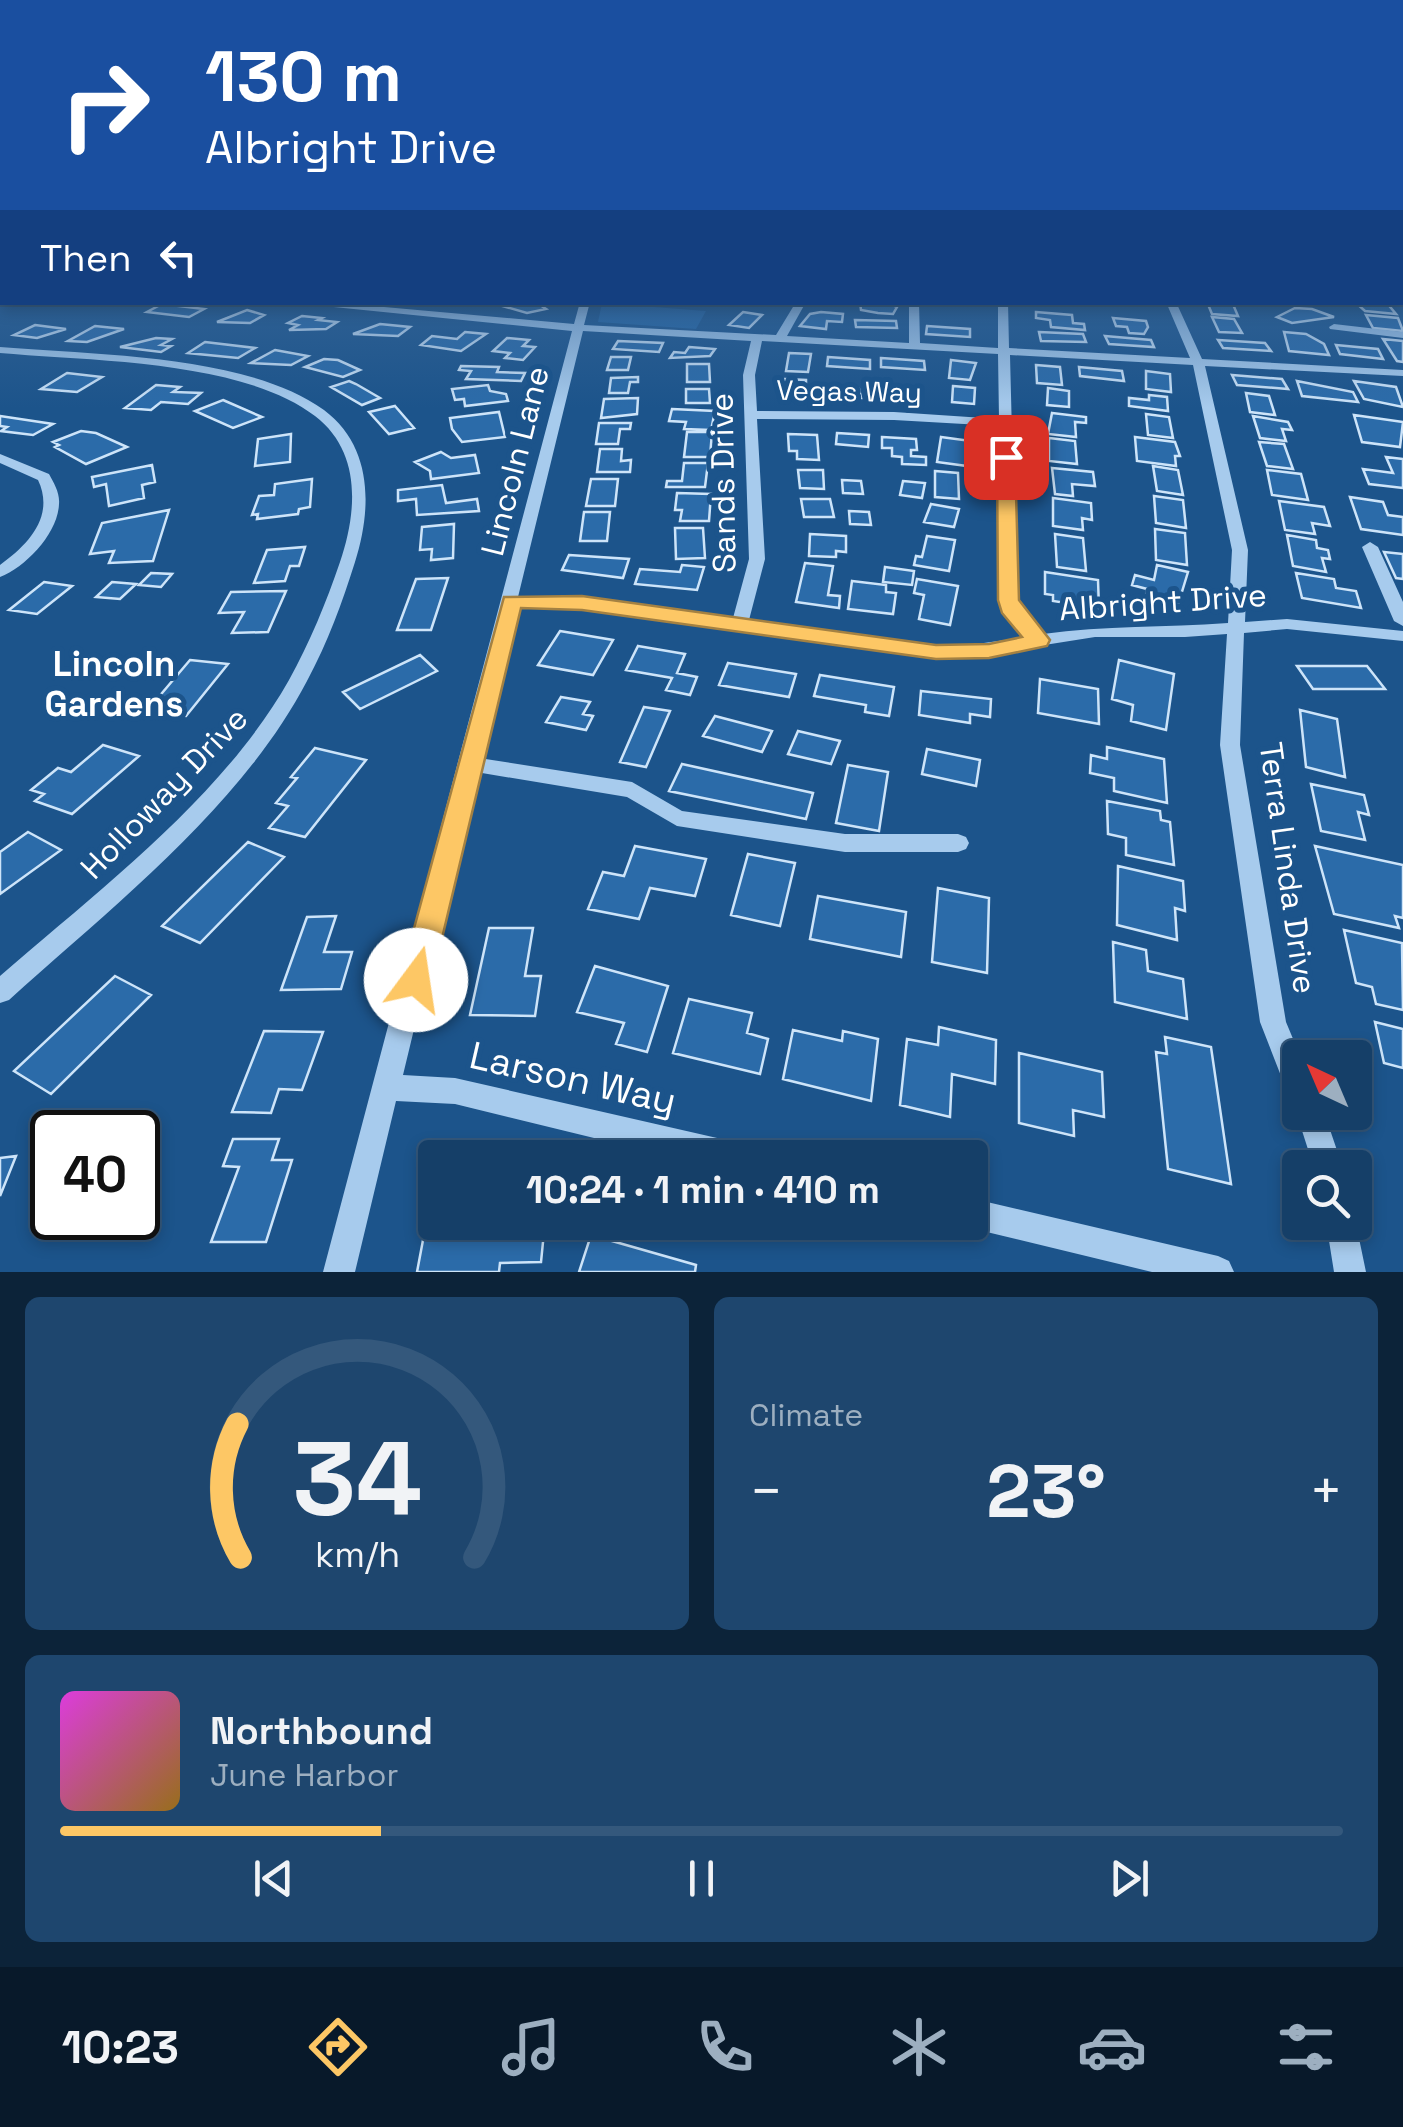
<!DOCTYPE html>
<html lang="en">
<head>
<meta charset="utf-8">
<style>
	body { margin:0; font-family:"Space Grotesk",sans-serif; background:#1e466e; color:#f1f3f6; height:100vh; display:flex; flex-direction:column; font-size:38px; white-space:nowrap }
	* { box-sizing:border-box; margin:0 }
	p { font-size:32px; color:#9dafc0 }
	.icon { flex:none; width:55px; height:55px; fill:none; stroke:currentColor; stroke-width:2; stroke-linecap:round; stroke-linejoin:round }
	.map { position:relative; height:1272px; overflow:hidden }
	.drawer { display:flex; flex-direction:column; gap:25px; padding:25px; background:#0c2339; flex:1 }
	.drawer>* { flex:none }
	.guide { position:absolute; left:0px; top:0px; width:1405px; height:305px; box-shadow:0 5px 15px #0003,0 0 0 2px #34587c; background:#1a4fa0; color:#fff; overflow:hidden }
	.needle { width:65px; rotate:316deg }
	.tools { position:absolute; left:1282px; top:1040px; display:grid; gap:20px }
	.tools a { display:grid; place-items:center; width:90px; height:90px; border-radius:10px; background:#153f68; box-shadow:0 5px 15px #0003,0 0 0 2px #34587c; font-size:50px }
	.speed { position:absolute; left:30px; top:1110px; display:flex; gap:20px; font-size:50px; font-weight:700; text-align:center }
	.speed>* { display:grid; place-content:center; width:130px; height:130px; border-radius:50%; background:#153f68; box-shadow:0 5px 15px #0003,0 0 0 2px #34587c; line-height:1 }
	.speed .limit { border:5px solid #111; border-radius:15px; background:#fff; color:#111 }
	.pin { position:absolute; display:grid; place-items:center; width:85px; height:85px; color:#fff; margin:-42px; border-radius:20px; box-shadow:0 5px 15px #0006 }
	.me { position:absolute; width:110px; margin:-55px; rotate:14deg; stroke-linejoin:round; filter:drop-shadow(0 0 8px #0008) }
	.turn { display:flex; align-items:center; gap:35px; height:210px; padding:0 40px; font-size:45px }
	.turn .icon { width:130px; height:130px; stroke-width:2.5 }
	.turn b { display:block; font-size:70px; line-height:85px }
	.then { display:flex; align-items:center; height:95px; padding:0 40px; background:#0003; gap:20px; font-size:38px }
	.big { font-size:75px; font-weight:700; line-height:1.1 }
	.drawer .card { flex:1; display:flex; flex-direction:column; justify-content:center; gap:15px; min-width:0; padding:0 35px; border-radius:15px; background:#1e466e }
	.drawer .dial { align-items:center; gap:0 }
	.dial svg { height:260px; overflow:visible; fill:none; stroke:#34587c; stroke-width:7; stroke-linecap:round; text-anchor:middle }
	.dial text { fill:#f1f3f6; stroke:none }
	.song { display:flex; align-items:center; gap:30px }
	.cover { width:120px; height:120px; border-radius:15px; background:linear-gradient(135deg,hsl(300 70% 55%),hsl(40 70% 35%)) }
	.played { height:10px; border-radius:5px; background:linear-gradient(90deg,#fdc765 25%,#34587c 25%) }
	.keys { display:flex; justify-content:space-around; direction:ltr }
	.heat { display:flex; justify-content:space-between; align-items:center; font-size:55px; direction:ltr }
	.drawer .tiles { flex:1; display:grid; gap:25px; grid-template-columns:1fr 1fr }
	.card:last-child { grid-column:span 2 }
	.trip { position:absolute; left:418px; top:1140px; width:570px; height:100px; border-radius:10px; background:#153f68; box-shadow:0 5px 15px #0003,0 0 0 2px #34587c; font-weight:700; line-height:100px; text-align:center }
	.dock { display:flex; height:160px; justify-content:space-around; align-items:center; background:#08192a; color:#9dafc0 }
	.dock .icon { width:70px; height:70px }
	.dock .active { color:#fdc765 }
	.dock b { font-size:45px; color:#f1f3f6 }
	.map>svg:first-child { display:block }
</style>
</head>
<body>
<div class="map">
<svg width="1403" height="1272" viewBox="0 0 1403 1272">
	<rect width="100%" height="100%" fill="#1c548b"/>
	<path fill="#2566a4" d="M602,303l104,8 -10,18 -98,-7z"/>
	<path fill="#2b6ba9" stroke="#cde4f9" stroke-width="2.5" d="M860,302h26l11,5 -4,7 -15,-1 -17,-3z
		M1207,302h25l6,14 -26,-2z
		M1355,302h31l10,12 -31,-3z
		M492,303h45l9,6 -19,4z
		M162,304l42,5 -15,8 -42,-5z
		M1295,308l17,1 22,8 -42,6 -15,-6z
		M247,310l17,5 -14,8 -33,-1z
		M743,312l19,3 -13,13 -20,-3z
		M821,312l22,2 -1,8 -15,-1 -1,8 -26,-3 10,-12z
		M1036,312l36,3 1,8 11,1 1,6 -34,-3 -1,-7 -14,-2z
		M1366,315l32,3 5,13 -30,-3z
		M302,316l20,2 -4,2 19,2 -11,7 -37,1 9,-5 -10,-2z
		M1212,317l22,2 8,14 -23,-1z
		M1113,318l33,3 2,6 -4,7 -15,-1 -2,-6 -11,-1z
		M855,320l41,1 1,7 -41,-1z
		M380,324l30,3 -12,9 -45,-2z
		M35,325l31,4 -29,9 -23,-3z
		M95,326l29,3 -37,13 -19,-1z
		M927,326l43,3v8l-44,-3z
		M465,332l21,2 -25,17 -40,-6 11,-9 25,3z
		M1039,332l44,2 3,8 -45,-1z
		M1284,332l22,2 18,10 5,11 -40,-4z
		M1105,336l46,4 3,7 -45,-3z
		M156,338l16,1 -11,6 10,1 -10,6 -41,-5z
		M507,338l22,2 -6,6 12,1 -12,13 -18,-2 5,-5 -17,-2z
		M1383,339l20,2v21l-6,-1z
		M1218,340l47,3 6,8 -48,-3z
		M618,341l45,2 -4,9 -46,-3z
		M205,342l50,6 -17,10 -50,-5z
		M1336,345l42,4 5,10 -43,-5z
		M689,347l26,2 -5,7 -40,2 4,-6 11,1z
		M275,350l33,6 -17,9 -40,-2z
		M789,353l22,1 -3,18 -22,-1z
		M611,357h20l-3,13h-21z
		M828,357l42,3v9l-43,-3z
		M881,358l43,3 1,9 -44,-3z
		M324,359l14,1 22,10 -17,7 -38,-10z
		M951,360l25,3 -6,17 -21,-2z
		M687,364h22l1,18h-23z
		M1036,365l24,2 2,18 -25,-2z
		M461,366l38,1 -2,5 28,1 -4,8 -55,-2 5,-8 -12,-1z
		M1079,367l43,4 2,10 -44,-5z
		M1146,371l24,3 1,18 -25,-3z
		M67,373l35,4 -25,15 -36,-3z
		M1232,375l50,4 6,10 -51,-4z
		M638,377v5h-8l-2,11h-19l2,-15z
		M785,379l21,1v19l-22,-1z
		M349,381l7,3 24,14 -18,7 -31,-18z
		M1297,381l56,11 5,10 -56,-6z
		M1354,381l42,6 7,20 -39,-8z
		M156,385l24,2 -7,5 28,1 -13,11 -27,-2 -10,8 -26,-2z
		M488,385l2,6 16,3 2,7 -43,5 -1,-7 -9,1 -3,-11z
		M953,386l22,2 -1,16 -22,-2z
		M879,387l33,2 1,11 -33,-2z
		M826,388l33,1 2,9 -34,-1z
		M1048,388l21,3v16l-22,-2z
		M686,389h23l1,14h-24z
		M1246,393l23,3 6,19 -25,-3z
		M1149,395l18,2 1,14 -39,-5v-8l20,2z
		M638,398l-1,16 -36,4 3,-19z
		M223,400l39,17 -29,11 -38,-17z
		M395,406l19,22 -25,6 -20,-22z
		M672,409l43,2 -4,19 -27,-1 2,-7 -17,-1z
		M499,412l6,25 -43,5 -10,-13 -2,-11z
		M1052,413l34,4v6l-11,-1 1,15 -28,-3z
		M1146,414l23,3 4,21 -25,-3z
		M1354,415l49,7 -3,25 -38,-5z
		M0,416l53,8 -20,11 -32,-4 6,-4 -7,-1z
		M1253,416l35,6 4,8 -10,-1 4,12 -26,-3z
		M599,423h32l-1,6h-10l-2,15h-22z
		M81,431l15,2 31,14 -41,17 -31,-17 4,-2 -6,-3z
		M687,432h25l-2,25h-26z
		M837,433l32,2 -1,12 -32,-3z
		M291,434l-1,28 -35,4 3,-27z
		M788,434l29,1 2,25 -22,-1v-8h-8z
		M882,437l34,2 1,11h-6v6l15,1v8l-24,-1v-7l-10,-1v-8h-10z
		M941,437l30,4 -4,25 -30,-4z
		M1135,437l40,5 5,14h-5l1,10 -39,-5z
		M1049,438l26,3 2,23 -28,-3z
		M1259,442l25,2 9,25 -26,-3z
		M600,449h22l-1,12 10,-1 -1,12h-33z
		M441,452l10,6 24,-3 4,18 -48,6 -1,-8 -15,-9z
		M1386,457l17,2v29l-34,-4 -6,-15 30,4z
		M684,463h24l-3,24h-39l1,-6h15z
		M152,465l3,17 -13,3 2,13 -35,8 -3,-22 -12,3 -2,-10z
		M1153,466l25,4 5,25 -26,-4z
		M1052,468l41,4 2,14 -23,-2 1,12 -18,-2z
		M798,470h25l1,19 -24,-1z
		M1267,470l34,4 7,26 -36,-5z
		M935,471l23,2 1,26 -24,-2z
		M312,479l-2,28 -11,2 -1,5 -41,5 1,-5 -6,1 7,-19 15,-1 1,-11z
		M591,479h27l-3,27h-29z
		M842,480l19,1 2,13 -20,-1z
		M903,481l22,2 -3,15 -22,-3z
		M442,485l4,18 31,-4 2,12 -62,4 -1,-16 -18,2v-11z
		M677,493l34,1 -2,27h-29l2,-11h-7z
		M1154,496l29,4 3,28 -30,-5z
		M1350,497l33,5 5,13 15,2v18l-42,-6z
		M1053,498l38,5 1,17 -10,-2 1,12 -30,-4z
		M801,499h29l4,18h-30z
		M1279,501l45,6 6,19 -18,-3 3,11 -30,-4z
		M931,504l28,5 -5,18 -30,-5z
		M169,510l-16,51 -44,2 5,-12 -24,3 12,-31z
		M849,511l20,1 2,13 -21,-1z
		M584,512h26l-3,29h-27z
		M454,524l-1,34 -22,2 1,-11 -12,1 2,-23z
		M675,528h28l2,30 -29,1z
		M1155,529l30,4 2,32 -31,-5z
		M810,534l36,2v16l-10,-1v6l-27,-1z
		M1055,534l28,4 3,33 -29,-4z
		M1287,535l29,5 1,8 11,2 2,9 -8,-1 4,14 -33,-6z
		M927,536l28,4 -6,31 -35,-6 2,-9 6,1z
		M305,547l-6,19h-9l-5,15 -31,2 13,-33z
		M1384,552l19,2v25l-7,-1z
		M569,555l60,4 -6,19 -61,-8z
		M805,563l28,3 -5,29 12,1 -1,12 -43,-6z
		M682,565l22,2 -7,23 -62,-6 5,-15 40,3z
		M1157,565l31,7 -11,36 -32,-7 2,-12 -15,-4 3,-10 19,5z
		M885,567l29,4 -2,14 -29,-3z
		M1045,572l53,8 1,28 -46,-7v-6l-8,-1z
		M151,573l21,1 -11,13 -22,-2z
		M1296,573l38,6 2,9 20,3 5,17 -59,-10z
		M448,578l-17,52h-34l19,-51z
		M917,579l41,7 -8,39 -31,-6 5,-24 -10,-2z
		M852,581l34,4v7l10,1 -3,21 -45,-5z
		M44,582l28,4 -35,28 -28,-4z
		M112,582l24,2 -16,15 -24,-2z
		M286,591l-18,41 -36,1 12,-21 -25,1 12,-21z
		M560,631l53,9 -20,35 -55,-10z
		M638,646l47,8 -8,19 20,4 -7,18 -24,-5 6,-12 -46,-8z
		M420,655l17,16 -77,38 -17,-17z
		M190,660l38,4 -42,52 -40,-4z
		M1119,660l55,14 -8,56 -35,-9 2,-16 -21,-6z
		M728,663l68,11 -7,23 -70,-12z
		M1297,666h70l18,23h-72z
		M820,675l74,12 -5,29 -24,-4 1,-7 -52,-9z
		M1040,679l58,10 1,35 -61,-11z
		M921,691l70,8 -1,18 -20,-3v9l-51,-8z
		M561,697l29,5 -7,12 10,2 -7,14 -40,-8z
		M644,707l26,4 -24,56 -26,-5z
		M1300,710l37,9 8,58 -39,-10z
		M715,716l57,15 -10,21 -59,-16z
		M798,731l42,10 -9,23 -43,-10z
		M103,745l36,11 -67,58 -37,-13 9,-7 -13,-4 27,-22 13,4z
		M1107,747l57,12 3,44 -53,-12v-13l-24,-5 1,-18 16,4z
		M315,748l51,12 -61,77 -36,-9 19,-22 -12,-3 21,-25 -6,-1z
		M927,749l53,11 -4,26 -54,-12z
		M682,764l131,29 -7,26 -137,-28z
		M848,765l40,7 -9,59 -43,-8z
		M1311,784l53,11 5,20 -11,-3 7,28 -44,-9z
		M1107,801l53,10 1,9 9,2 4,43 -48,-10v-17l-18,-4z
		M28,832l33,18 -61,44v-42z
		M248,842l36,15 -84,86 -38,-17z
		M635,846l71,13 -11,37 -45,-8 -11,31 -51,-10 15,-37 21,4z
		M1315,846l88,19v53l-8,-2 4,12 -65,-14z
		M748,854l47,9 -15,63 -49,-11z
		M1118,866l65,15 2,30 -10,-3 2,32 -60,-15z
		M938,888l51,10 -2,75 -55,-11z
		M818,896l88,16 -5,45 -91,-18z
		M336,916l-12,36h28l-11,37 -60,1 26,-73z
		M489,928h44l-8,48h16l-6,40 -65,-1z
		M1344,930l58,13 1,67 -27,-6 -4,-17 -16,-4z
		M1113,942l33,8 2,21 35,8 4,40 -72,-17z
		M595,966l73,20 -21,66 -31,-8 8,-21 -47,-11z
		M115,976l36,19 -100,99 -37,-23z
		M689,999l63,14 -5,20 21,6 -8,35 -87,-21z
		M1375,1022l28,7v39l-19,-5z
		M939,1027l57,13 -1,44 -43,-10 -2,43 -50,-12 7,-66 31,6z
		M793,1030l49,11 1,-10 35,8 -7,62 -88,-22z
		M264,1031l59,1 -21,58 -23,-1 -8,24 -39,-1z
		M1165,1037l46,10 20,137 -63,-15 -12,-117 11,2z
		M1019,1053l83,19 2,45 -31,-7 1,26 -55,-13z
		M233,1139h46l-7,21h20l-26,82h-55l28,-75 -16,-1z
		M16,1156l-16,40v-38z
		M430,1203h5v19h110l-4,40 -41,1 -1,9h-82z
		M591,1235l105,30 -1,7h-116z"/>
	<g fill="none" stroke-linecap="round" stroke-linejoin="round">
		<path fill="#a7cbed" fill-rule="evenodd" d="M2,260v6l-2,1v-6z
			M1402,270h1v6h-1z
			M284,302h44l246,22 6,-22h10l-6,23 192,10 20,-33h10l-19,34 122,7v-41h10l1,41 78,5v-46h10l1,46 181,10 -24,-56h10l26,57 201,11v6l-198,-10 43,184 -3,72 42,-3 116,12v10l-116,-12 -43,4 -4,112 46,277 15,36 -1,54h24l19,56h-29l-18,-56 4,-9 -10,-4 -30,-77 -40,-277 7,-111 -42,3h-90l-140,22 -373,-51 -66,-1 -37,151 153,24 50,29 163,23h113l8,3 3,6 -3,6 -8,3h-113l-168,-26 -50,-29 -151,-25 -73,303 52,3 284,65 10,5 4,10h-77l-221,-54 -59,-3 -41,171h-32l249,-941zM583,331l168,10 -8,34 6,184 -16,59 -151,-20 -64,-1zM762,341l236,13 1,65 -105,-7 -137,-1 -2,-36zM1010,355l183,10 39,185 -4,73c-63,5 -123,2 -185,11l-22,-22 -5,-19zM757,419l137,1 105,6 1,167 5,20 21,24 -71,10 -206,-27 16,-61z
			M1334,324l69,8v6l-73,-9 -1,-2z
			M0,347c94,8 246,7 324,63 49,37 48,98 31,152 -13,41 -27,80 -48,119 -66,126 -194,225 -298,319l-9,3v-27c100,-87 223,-179 289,-296 21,-38 37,-77 51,-118 17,-50 22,-110 -25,-146 -73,-56 -225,-55 -315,-63z
			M0,454l49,20c5,9 11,19 10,30 -1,29 -33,63 -59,73v-12c29,-21 55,-49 38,-85l-38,-17z
			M1370,542l8,5 25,55v24l-9,-5 -32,-74z
			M970,1198l248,58 11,5 5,11h-82l-182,-44 -11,-6h11z
			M1355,1219l11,53h-32l-8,-50h29z"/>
	</g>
	<linearGradient id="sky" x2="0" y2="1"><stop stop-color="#0f2e4c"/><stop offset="0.56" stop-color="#3a6798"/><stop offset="1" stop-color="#3a6798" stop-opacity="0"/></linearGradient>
	<rect width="1403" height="408" fill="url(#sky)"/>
	<path fill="#fdc765" stroke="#a48142" stroke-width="2.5" d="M1006,452l9,5 4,143 31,40 -3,6 -58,12 -53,1 -354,-49 -61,-2 -89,372 -4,10 -12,4 -12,-4 -4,-10 104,-383 78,-1 354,49 53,-1 33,-7 -20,-24 -4,-13 -1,-143z"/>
	<g text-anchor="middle" stroke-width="10" stroke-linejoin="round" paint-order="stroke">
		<g font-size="28" fill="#fff" stroke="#1c548b">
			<text transform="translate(849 391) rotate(1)" y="10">Vegas Way</text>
		</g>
		<g font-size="32" fill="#fff" stroke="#1c548b">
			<text transform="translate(515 461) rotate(-76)" y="11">Lincoln Lane</text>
			<text transform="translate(723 483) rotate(-91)" y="11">Sands Drive</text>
			<text transform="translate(1163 602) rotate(-4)" y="11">Albright Drive</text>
			<text transform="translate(164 793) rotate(-46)" y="11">Holloway Drive</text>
			<text transform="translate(1288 868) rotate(82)" y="11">Terra Linda Drive</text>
		</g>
		<g font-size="35" font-weight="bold" fill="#fff" stroke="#1c548b">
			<text x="114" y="676">Lincoln<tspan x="114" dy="40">Gardens</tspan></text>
		</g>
		<g font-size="38" fill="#fff" stroke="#1c548b">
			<text transform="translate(573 1078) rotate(13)" y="13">Larson Way</text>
		</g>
	</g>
</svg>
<div class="tools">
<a><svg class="needle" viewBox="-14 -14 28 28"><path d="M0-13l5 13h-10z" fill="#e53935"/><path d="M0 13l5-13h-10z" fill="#9dafc0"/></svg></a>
<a><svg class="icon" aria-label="search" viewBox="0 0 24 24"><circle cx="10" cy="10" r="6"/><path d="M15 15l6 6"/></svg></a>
</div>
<div class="speed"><div class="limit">40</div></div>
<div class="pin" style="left:1006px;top:457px;background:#d93025"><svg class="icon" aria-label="arrive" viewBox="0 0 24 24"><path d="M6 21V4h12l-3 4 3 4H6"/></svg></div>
<svg class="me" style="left:416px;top:980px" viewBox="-20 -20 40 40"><circle r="19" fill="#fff"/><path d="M0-13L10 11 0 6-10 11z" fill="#fdc765"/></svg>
<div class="trip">10:24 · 1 min · 410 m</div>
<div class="guide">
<div class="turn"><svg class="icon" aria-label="right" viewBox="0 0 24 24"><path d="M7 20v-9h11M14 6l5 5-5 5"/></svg><div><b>130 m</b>Albright Drive</div></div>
<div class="then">Then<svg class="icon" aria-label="left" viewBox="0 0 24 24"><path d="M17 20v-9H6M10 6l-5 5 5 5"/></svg></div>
</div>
</div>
<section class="drawer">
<div class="tiles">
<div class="card dial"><svg viewBox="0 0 100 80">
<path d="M14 69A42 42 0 1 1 86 69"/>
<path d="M14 69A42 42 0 0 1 13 28" stroke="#fdc765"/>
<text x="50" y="56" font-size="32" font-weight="700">34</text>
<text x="50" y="72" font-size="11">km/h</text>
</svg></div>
<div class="card"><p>Climate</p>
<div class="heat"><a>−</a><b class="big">23°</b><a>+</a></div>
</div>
<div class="card">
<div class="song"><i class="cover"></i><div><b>Northbound</b><p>June Harbor</p></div></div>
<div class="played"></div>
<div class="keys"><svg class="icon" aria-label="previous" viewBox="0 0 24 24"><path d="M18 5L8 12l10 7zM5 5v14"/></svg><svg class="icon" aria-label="pause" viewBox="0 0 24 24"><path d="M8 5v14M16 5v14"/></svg><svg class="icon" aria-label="next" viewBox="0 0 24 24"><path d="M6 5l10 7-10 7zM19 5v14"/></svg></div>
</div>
</div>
</section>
<nav class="dock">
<b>10:23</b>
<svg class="icon active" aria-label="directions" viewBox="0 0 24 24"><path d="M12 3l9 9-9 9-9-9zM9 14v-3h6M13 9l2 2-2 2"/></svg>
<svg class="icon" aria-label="music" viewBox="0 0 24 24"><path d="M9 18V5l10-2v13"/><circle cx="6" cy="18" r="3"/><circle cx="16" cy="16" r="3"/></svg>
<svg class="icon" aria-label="phone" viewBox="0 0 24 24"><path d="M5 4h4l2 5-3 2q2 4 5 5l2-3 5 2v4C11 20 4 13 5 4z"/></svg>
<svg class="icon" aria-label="climate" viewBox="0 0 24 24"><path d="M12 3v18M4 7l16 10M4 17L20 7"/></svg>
<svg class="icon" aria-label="car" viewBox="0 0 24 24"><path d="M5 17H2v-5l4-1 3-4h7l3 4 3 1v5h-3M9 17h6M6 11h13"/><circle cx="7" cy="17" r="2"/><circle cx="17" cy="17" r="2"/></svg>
<svg class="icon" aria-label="filters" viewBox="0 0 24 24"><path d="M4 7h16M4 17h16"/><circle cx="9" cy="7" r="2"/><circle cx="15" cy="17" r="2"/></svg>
</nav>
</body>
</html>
